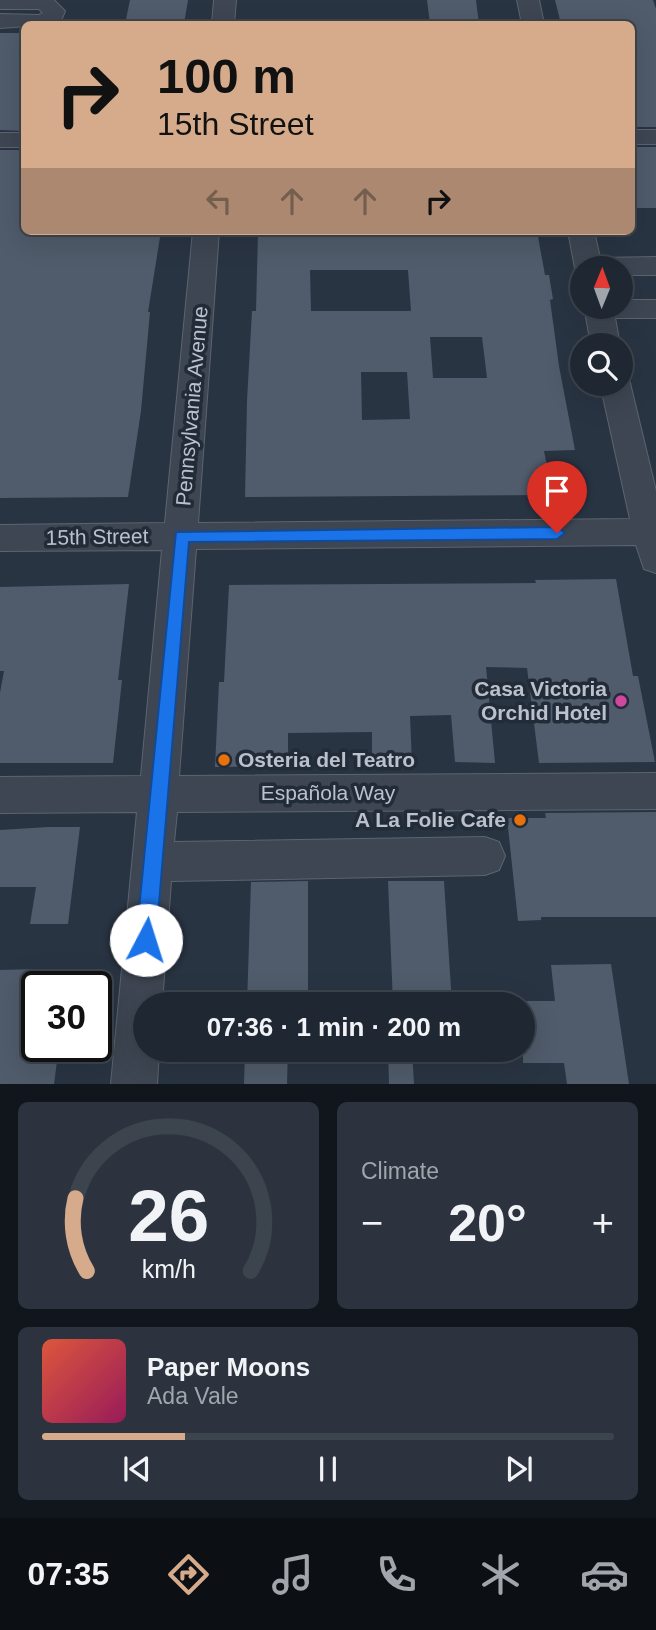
<!DOCTYPE html>
<html lang="en">
<head>
<meta charset="utf-8">
<style>
	body { margin:0; font-family:Arial,sans-serif; background:#2c333e; color:#f1f3f6; height:100vh; display:flex; flex-direction:column; font-size:26px; white-space:nowrap }
	* { box-sizing:border-box; margin:0 }
	p { font-size:23px; color:#a1a5ac }
	.icon { flex:none; width:38px; height:38px; fill:none; stroke:currentColor; stroke-width:2; stroke-linecap:round; stroke-linejoin:round }
	.map { position:relative; height:1084px; overflow:hidden }
	.panel { display:flex; flex-direction:column; gap:18px; padding:18px; background:#11151c; flex:1 }
	.panel>* { flex:none }
	.hud { position:absolute; left:21px; top:21px; width:614px; height:214px; border-radius:10px; box-shadow:0 7px 28px #0002,0 0 0 2px #3c444d; background:#d6ab8b; color:#111; overflow:hidden }
	.needle { width:46px; rotate:1deg }
	.buttons { position:absolute; left:570px; top:256px; display:grid; gap:14px }
	.buttons a { display:grid; place-items:center; width:63px; height:63px; border-radius:50%; background:#1f2732; box-shadow:0 7px 28px #0002,0 0 0 2px #3c444d; font-size:35px }
	.speed { position:absolute; left:21px; top:971px; display:flex; gap:14px; font-size:35px; font-weight:700; text-align:center }
	.speed>* { display:grid; place-content:center; width:91px; height:91px; border-radius:50%; background:#1f2732; box-shadow:0 7px 28px #0002,0 0 0 2px #3c444d; line-height:1 }
	.speed .limit { border:4px solid #111; border-radius:10px; background:#fff; color:#111 }
	.pin { position:absolute; display:grid; place-items:center; width:60px; height:60px; color:#fff; margin:-72px -30px; border-radius:50% 50% 50% 0; rotate:-45deg; box-shadow:0 0 7px #0007 }
	.pin .icon { rotate:45deg }
	.me { position:absolute; width:77px; margin:-38px; rotate:5deg; stroke-linejoin:round; filter:drop-shadow(0 0 5px #0008) }
	.turn { display:flex; align-items:center; gap:24px; height:147px; padding:0 21px; font-size:32px }
	.turn .icon { width:91px; height:91px; stroke-width:2.5 }
	.turn b { display:block; font-size:49px; line-height:60px }
	.lanes { display:flex; align-items:center; height:66px; padding:0 21px; background:#0003; justify-content:center; gap:35px; direction:ltr }
	.lanes .off { opacity:.35 }
	.big { font-size:52px; font-weight:700; line-height:1.1 }
	.panel .tile { flex:1; display:flex; flex-direction:column; justify-content:center; gap:10px; min-width:0; padding:0 24px; border-radius:10px; background:#2c333e }
	.panel .dial { align-items:center; gap:0 }
	.dial svg { height:182px; overflow:visible; fill:none; stroke:#3c444d; stroke-width:7; stroke-linecap:round; text-anchor:middle }
	.dial text { fill:#f1f3f6; stroke:none }
	.song { display:flex; align-items:center; gap:21px }
	.cover { width:84px; height:84px; border-radius:10px; background:linear-gradient(135deg,hsl(10 70% 55%),hsl(330 70% 35%)) }
	.played { height:7px; border-radius:4px; background:linear-gradient(90deg,#d6ab8b 25%,#3c444d 25%) }
	.keys { display:flex; justify-content:space-around; direction:ltr }
	.heat { display:flex; justify-content:space-between; align-items:center; font-size:38px; direction:ltr }
	.panel .tiles { flex:1; display:grid; gap:18px; grid-template-columns:1fr 1fr }
	.tile:last-child { grid-column:span 2 }
	.trip { position:absolute; left:133px; top:992px; width:402px; height:70px; border-radius:35px; background:#1f2732; box-shadow:0 7px 28px #0002,0 0 0 2px #3c444d; font-weight:700; line-height:70px; text-align:center }
	.menu { display:flex; height:112px; justify-content:space-around; align-items:center; background:#0c1014; color:#a1a5ac }
	.menu .icon { width:49px; height:49px }
	.menu .current { color:#d6ab8b }
	.menu b { font-size:32px; color:#f1f3f6 }
	.map>svg:first-child { display:block }
</style>
</head>
<body>
<div class="map">
<svg width="656" height="1084" viewBox="0 0 656 1084">
	<rect width="100%" height="100%" fill="#293443"/>
	<path fill="#505b6b" fill-rule="evenodd" d="M130,0h58l-4,24h-59z
		M427,0h49l3,24h-49z
		M555,0h98l3,9v118h-24v-103h-71z
		M0,33h24v98l-24,-1z
		M632,147h24v61h-19l-5,-18z
		M24,150v81h137l-13,81h2l-9,99 -13,86 -128,1v-348z
		M258,231h279l8,44h4l4,24 -3,1 9,66 16,84 -31,1 9,44 -308,2 2,-96 5,-90h4zM310,270h98l3,41h-100zM430,337h52l5,41h-54zM361,372h46l3,47 -48,1z
		M616,579l17,97h5l17,86 -116,1 -12,-95 -41,-1 9,96 -40,-1 -4,-47 -41,1 2,47 -40,1v-32l-84,1v33l-73,1 4,-85h5l5,-97 307,-2 -1,-3z
		M129,584l-11,96h4l-9,83h-113v-70l4,-22h-4v-84z
		M656,812v105h-115v3l-23,1 -11,-103h39l-1,-5z
		M48,827h32l-12,97h-38l6,-37h-36v-57z
		M308,881v123h-61l4,-122z
		M388,881h56l8,123h-59z
		M611,964l18,120h-62l-3,-21h-41v-62h32l-4,-36z
		M37,969v77h22l-5,38h-54v-114z
		M245,1050h43l-1,34h-43z
		M388,1050h24l2,34h-25z"/>
	<g fill="none" stroke-linecap="round" stroke-linejoin="round">
		<g stroke="#5c6470" stroke-width="2">
			<path id="minor" d="M0,0h54l11,11 -5,12 -5,1 -55,4v-14l39,1 4,-2 -4,-4h-39z
				M214,0h22l-2,24h-22z
				M517,0h22l5,24h-22z
				M632,130h24v14h-24z
				M0,133h24v14h-24z
				M193,231h26l-21,292 432,-4 -30,-136h21v-9l5,2 4,7 26,108v82l-12,-4 -8,-24 -440,4 -17,227 477,-3v36l-479,3 -3,30 311,-5 14,5 6,14 -6,14 -14,5 -314,6 -9,123h-17v46h14l-2,34h-46l26,-272 -137,1v-36l141,-1 21,-226 -162,1v-26l165,-2z
				M568,231h26l6,27 56,-1v18h-35v-7h-38v7l-4,-1 -4,-6z
				M621,300h35v18h-41l5,27h-29l-7,-39h37z"/>
		</g>
		<use href="#minor" fill="#3d4652" fill-rule="evenodd"/>
	</g>
	<path fill="#1a73e8" stroke="#114b97" stroke-width="2" d="M557,527l8,6 -8,6 -368,3 -33,398 -3,7 -7,3 -7,-3 -3,-7 40,-408z"/>
	<circle fill="#d1479c" stroke="#222b38" stroke-width="2.5" cx="621" cy="701" r="7"/>
	<g fill="#e8710a" stroke="#222b38" stroke-width="2.5">
		<circle cx="224" cy="760" r="7"/>
		<circle cx="520" cy="820" r="7"/>
	</g>
	<g text-anchor="middle" stroke-width="7" stroke-linejoin="round" paint-order="stroke">
		<g font-size="21" fill="#bbc1cc" stroke="#222b38">
			<text transform="translate(192 406) rotate(-85)" y="7">Pennsylvania Avenue</text>
			<text transform="translate(97 537) rotate(-1)" y="7">15th Street</text>
			<text x="328" y="800">Española Way</text>
		</g>
		<g font-size="21" font-weight="bold" fill="#bbc1cc" stroke="#222b38" text-anchor="end">
			<text x="607" y="696">Casa Victoria<tspan x="607" dy="24">Orchid Hotel</tspan></text>
			<text x="238" y="767" text-anchor="start">Osteria del Teatro</text>
			<text x="506" y="827">A La Folie Cafe</text>
		</g>
	</g>
</svg>
<div class="buttons">
<a><svg class="needle" viewBox="-14 -14 28 28"><path d="M0-13l5 13h-10z" fill="#e53935"/><path d="M0 13l5-13h-10z" fill="#a1a5ac"/></svg></a>
<a><svg class="icon" aria-label="search" viewBox="0 0 24 24"><circle cx="10" cy="10" r="6"/><path d="M15 15l6 6"/></svg></a>
</div>
<div class="speed"><div class="limit">30</div></div>
<div class="pin" style="left:557px;top:533px;background:#d93025"><svg class="icon" aria-label="arrive" viewBox="0 0 24 24"><path d="M6 21V4h12l-3 4 3 4H6"/></svg></div>
<svg class="me" style="left:146px;top:940px" viewBox="-20 -20 40 40"><circle r="19" fill="#fff"/><path d="M0-13L10 11 0 6-10 11z" fill="#1a73e8"/></svg>
<div class="trip">07:36 · 1 min · 200 m</div>
<div class="hud">
<div class="turn"><svg class="icon" aria-label="right" viewBox="0 0 24 24"><path d="M7 20v-9h11M14 6l5 5-5 5"/></svg><div><b>100 m</b>15th Street</div></div>
<div class="lanes"><svg class="icon off" aria-label="left" viewBox="0 0 24 24"><path d="M17 20v-9H6M10 6l-5 5 5 5"/></svg><svg class="icon off" aria-label="ahead" viewBox="0 0 24 24"><path d="M12 20V5M6 11l6-6 6 6"/></svg><svg class="icon off" aria-label="ahead" viewBox="0 0 24 24"><path d="M12 20V5M6 11l6-6 6 6"/></svg><svg class="icon" aria-label="right" viewBox="0 0 24 24"><path d="M7 20v-9h11M14 6l5 5-5 5"/></svg></div>
</div>
</div>
<section class="panel">
<div class="tiles">
<div class="tile dial"><svg viewBox="0 0 100 80">
<path d="M14 69A42 42 0 1 1 86 69"/>
<path d="M14 69A42 42 0 0 1 9 37" stroke="#d6ab8b"/>
<text x="50" y="56" font-size="32" font-weight="700">26</text>
<text x="50" y="72" font-size="11">km/h</text>
</svg></div>
<div class="tile"><p>Climate</p>
<div class="heat"><a>−</a><b class="big">20°</b><a>+</a></div>
</div>
<div class="tile">
<div class="song"><i class="cover"></i><div><b>Paper Moons</b><p>Ada Vale</p></div></div>
<div class="played"></div>
<div class="keys"><svg class="icon" aria-label="previous" viewBox="0 0 24 24"><path d="M18 5L8 12l10 7zM5 5v14"/></svg><svg class="icon" aria-label="pause" viewBox="0 0 24 24"><path d="M8 5v14M16 5v14"/></svg><svg class="icon" aria-label="next" viewBox="0 0 24 24"><path d="M6 5l10 7-10 7zM19 5v14"/></svg></div>
</div>
</div>
</section>
<nav class="menu">
<b>07:35</b>
<svg class="icon current" aria-label="directions" viewBox="0 0 24 24"><path d="M12 3l9 9-9 9-9-9zM9 14v-3h6M13 9l2 2-2 2"/></svg>
<svg class="icon" aria-label="music" viewBox="0 0 24 24"><path d="M9 18V5l10-2v13"/><circle cx="6" cy="18" r="3"/><circle cx="16" cy="16" r="3"/></svg>
<svg class="icon" aria-label="phone" viewBox="0 0 24 24"><path d="M5 4h4l2 5-3 2q2 4 5 5l2-3 5 2v4C11 20 4 13 5 4z"/></svg>
<svg class="icon" aria-label="climate" viewBox="0 0 24 24"><path d="M12 3v18M4 7l16 10M4 17L20 7"/></svg>
<svg class="icon" aria-label="car" viewBox="0 0 24 24"><path d="M5 17H2v-5l4-1 3-4h7l3 4 3 1v5h-3M9 17h6M6 11h13"/><circle cx="7" cy="17" r="2"/><circle cx="17" cy="17" r="2"/></svg>
</nav>
</body>
</html>
